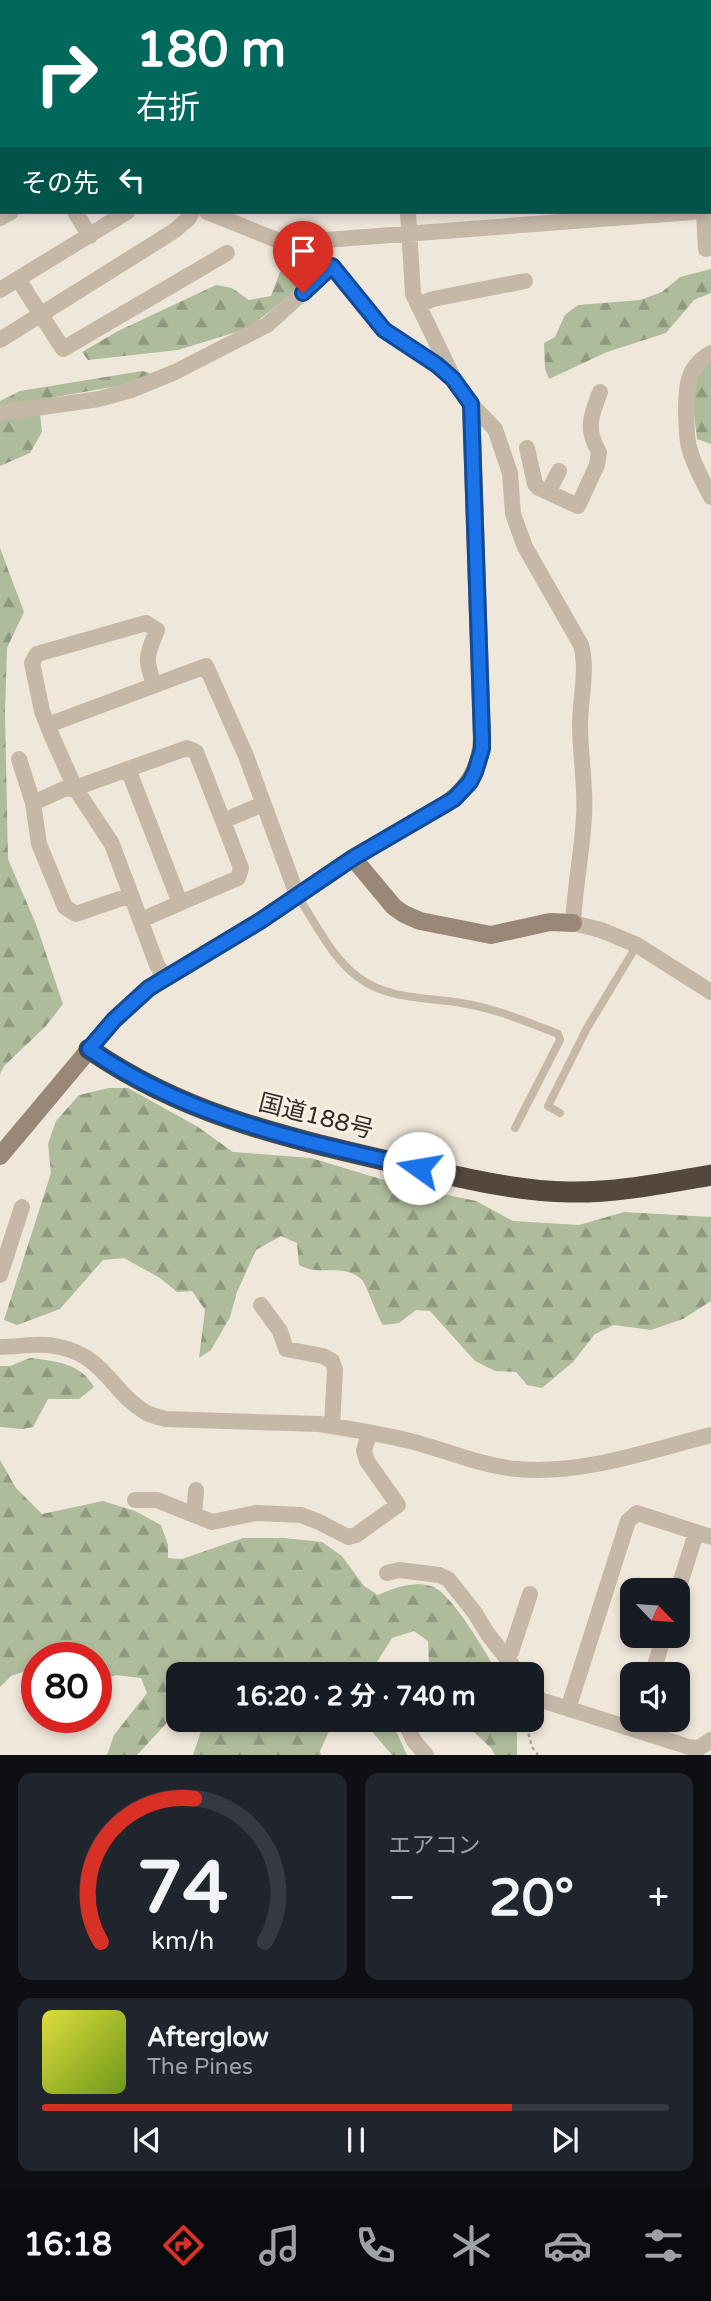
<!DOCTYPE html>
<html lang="ja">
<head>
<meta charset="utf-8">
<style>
	body { margin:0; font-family:"Varela Round","Noto Sans JP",sans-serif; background:#20242c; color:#f1f3f6; height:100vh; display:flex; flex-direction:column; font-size:26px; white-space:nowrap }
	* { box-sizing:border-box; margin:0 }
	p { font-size:23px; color:#9ea1a6 }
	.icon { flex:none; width:38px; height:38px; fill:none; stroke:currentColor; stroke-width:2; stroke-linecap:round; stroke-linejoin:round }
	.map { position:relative; height:1755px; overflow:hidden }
	.drawer { display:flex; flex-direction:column; gap:18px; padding:18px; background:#0d0f14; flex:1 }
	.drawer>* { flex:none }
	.banner { position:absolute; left:0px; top:0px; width:712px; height:214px; box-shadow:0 4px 10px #0003; background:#00695c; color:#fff; overflow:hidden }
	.needle { width:46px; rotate:115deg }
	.fabs { position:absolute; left:620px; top:1578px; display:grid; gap:14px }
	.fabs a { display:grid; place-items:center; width:70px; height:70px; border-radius:14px; background:#171b24; box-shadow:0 4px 10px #0003; font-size:35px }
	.speed { position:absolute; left:21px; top:1642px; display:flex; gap:14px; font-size:35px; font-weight:700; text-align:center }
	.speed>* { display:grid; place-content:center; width:91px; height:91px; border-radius:50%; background:#171b24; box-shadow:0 4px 10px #0003; line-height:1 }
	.speed .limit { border:10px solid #d22; background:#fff; color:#111 }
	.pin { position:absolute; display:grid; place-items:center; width:60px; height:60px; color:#fff; margin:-72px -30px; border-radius:50% 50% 50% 0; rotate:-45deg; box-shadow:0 0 7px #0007 }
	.pin .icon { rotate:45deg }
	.me { position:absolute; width:77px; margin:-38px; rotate:283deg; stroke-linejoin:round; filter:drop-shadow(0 0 5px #0008) }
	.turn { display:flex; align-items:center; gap:24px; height:147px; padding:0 21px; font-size:32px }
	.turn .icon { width:91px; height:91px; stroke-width:2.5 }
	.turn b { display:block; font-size:49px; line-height:60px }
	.then { display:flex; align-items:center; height:66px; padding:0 21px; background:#0003; gap:14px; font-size:26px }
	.big { font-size:52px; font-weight:700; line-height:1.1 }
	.drawer .card { flex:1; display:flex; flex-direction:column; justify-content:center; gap:10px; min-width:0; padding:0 24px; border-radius:14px; background:#20242c }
	.drawer .dial { align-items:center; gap:0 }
	.dial svg { height:182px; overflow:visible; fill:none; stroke:#363941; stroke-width:7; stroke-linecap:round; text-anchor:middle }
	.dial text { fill:#f1f3f6; stroke:none }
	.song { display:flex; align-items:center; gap:21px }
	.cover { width:84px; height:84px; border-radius:10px; background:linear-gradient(135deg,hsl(60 70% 55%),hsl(80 70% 35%)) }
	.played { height:7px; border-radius:4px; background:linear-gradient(90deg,#d93025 75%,#363941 75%) }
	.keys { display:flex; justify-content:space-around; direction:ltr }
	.heat { display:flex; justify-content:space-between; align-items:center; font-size:38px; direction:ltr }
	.drawer .tiles { flex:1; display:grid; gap:18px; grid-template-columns:1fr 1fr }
	.card:last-child { grid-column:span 2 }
	.trip { position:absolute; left:166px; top:1662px; width:378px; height:70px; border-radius:14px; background:#171b24; box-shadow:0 4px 10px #0003; font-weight:700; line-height:70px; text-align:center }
	.tab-bar { display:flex; height:112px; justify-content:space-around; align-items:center; background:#090b0e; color:#9ea1a6 }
	.tab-bar .icon { width:49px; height:49px }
	.tab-bar .selected { color:#d93025 }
	.tab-bar b { font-size:32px; color:#f1f3f6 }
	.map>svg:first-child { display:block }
</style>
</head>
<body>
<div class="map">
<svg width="711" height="1755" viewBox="0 0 711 1755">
	<defs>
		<pattern id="forest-firs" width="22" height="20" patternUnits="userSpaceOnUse" patternTransform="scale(1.75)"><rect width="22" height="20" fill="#aebc9b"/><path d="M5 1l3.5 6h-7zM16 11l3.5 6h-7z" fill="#8e997e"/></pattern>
	</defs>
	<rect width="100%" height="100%" fill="#efe7da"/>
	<path fill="url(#forest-firs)" d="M288,264l18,7 -2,12 -55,45 -71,22 -90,10 -6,-8 36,-21 98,-46 16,3 17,12 22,-4 9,-24z
		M711,269v24l-17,7 -28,33 -59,19 -58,27 -4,-10 -1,-26 11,-6 10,-22 13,-10 62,-5 22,-8 18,-15z
		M711,359v85l-14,-5c-3,-30 -12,-58 14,-80z
		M142,371l8,2 -10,9 -90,16 -10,16 2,18 -12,21 -30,13v-65l20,-10z
		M0,548l24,64 -17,36 -2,64 3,147 28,65 27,80 -18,23 -41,39 -4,8z
		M109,1088h19l70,39 35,25 78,6 93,28 72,15 37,20 66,4 45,-13 87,5v84l-28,18 -32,11 -37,-5 -19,9 -22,28 -31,26 -15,-3 -11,-13 -21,-1 -20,-10 -45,-50 -14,-1 -17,13 -16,2c-6,-9 -17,-41 -21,-45 -18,-18 -43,-3 -63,-15l-2,-22 -16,-7 -25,14 -19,42 -7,25 -19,33 -12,8 6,-48 -13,-19 -15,1 -17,-14 -36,-20 -21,2 -43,49 -43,16 -13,-5 47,-147 -3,-29 8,-23 23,-26z
		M30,1358c25,3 51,5 64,29l-15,12h-31l-15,28 -11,2 -22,-2v-61h10z
		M0,1460l16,28 26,26 61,-13 32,10 26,14 7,20v13l14,1 61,-21h41l38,4 20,14 22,30 14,9c16,-7 35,-14 53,-9 20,5 56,69 68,89h-64l-6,-11 -1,-23 -14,-10 -22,7 -15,24v13h-199v36l-41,44h-30l7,-20 33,-42 -6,-15 -25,-3 -20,8v-26h-59v10l-26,9 -11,11z
		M202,1720h139l-10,7 -11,24 1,4h-128l9,-27z
		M349,1720h42l16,35h-15l-23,-27z
		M461,1720h56v35h-22l-4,-7z"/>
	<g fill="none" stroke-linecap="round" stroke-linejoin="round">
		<path stroke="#b1a391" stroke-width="2.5" stroke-dasharray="3.5 3.5" stroke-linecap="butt" d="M525,1720l7,27 6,8"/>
		<path stroke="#c6b8a7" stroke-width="8" d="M623,0l1,2
			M297,895c18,27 34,62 61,82 30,23 68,20 103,26 34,5 66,19 97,31l2,6 -45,88
			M560,1113l-12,-7 39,-78 50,-83"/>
		<path stroke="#c6b8a7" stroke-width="16" d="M600,0l1,2
			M130,2v-2
			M215,2v-2
			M389,2l22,-2
			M0,148l2,1
			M0,185l2,1
			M75,212l15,24
			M207,212l92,37 33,17 52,64 53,35 16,14 18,25 24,25 15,44 3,41 12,33 56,98c7,24 -1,54 -1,80 0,30 6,60 4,91 -2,36 -9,71 -11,107l28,7 36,15 74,47
			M408,212l5,82 39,81
			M704,212l2,37
			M0,218l11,-6
			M299,249l4,-4 9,-4 381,-29
			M18,279l45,70 164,-96
			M0,290l127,-78
			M418,305l15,-6 92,-18
			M0,340l174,-109 14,-12 4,-7
			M711,353c-25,14 -25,34 -25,61 1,11 0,22 3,33 4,17 14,34 22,50
			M0,413l99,-14 32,-9 44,-18 92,-47 65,-59
			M527,448l8,36 4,4 39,18 19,-41 2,-13c-14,-24 -8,-36 1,-60
			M548,492l11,-21
			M154,684c-10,-26 -7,-29 3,-54l-11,-7 -109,31 -5,9 10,48 9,23 24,54 37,56 45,121 8,12
			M48,725l158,-59 40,90 51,139
			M19,759l14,44
			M128,769l52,134 -39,17
			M131,895l-55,19 -11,-7 -26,-63 -6,-41 31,-14 11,-1 112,-40 9,4 27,69
			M180,903l58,-25 3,-10 -18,-47 40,-17
			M0,1275l22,-68
			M261,1305l19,26 6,18 37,7 9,5 3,9 -3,56
			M0,1347c20,0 39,-5 60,0 45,10 51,44 85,65 5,3 14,5 20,7l154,5c32,5 64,10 95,18 34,9 68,24 103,27 65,6 131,-18 194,-34
			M135,1500h22l55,22 44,-9 45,2 18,7 29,15 8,-2 42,-30 -31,-44 -3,-10 5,-18
			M194,1515l2,-25
			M387,1573l12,-3 40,5 9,4 27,34 12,20 33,42
			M677,1593l19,-60
			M506,1658l5,-6 19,-58
			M652,1675l12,-39
			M532,1692l9,8 148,47 10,1 12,-8
			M568,1709l60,-188 9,-8 74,24
			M404,1720l10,21 12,14"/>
		<path stroke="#998878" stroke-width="18" d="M353,858l41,49 10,7 16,7 71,14 59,-13 23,1
			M0,1156l114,-136 35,-32 111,-67 93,-63 91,-53c25,-16 37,-38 38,-67l-11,-334"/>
		<path stroke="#53473e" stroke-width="21" d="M89,1049c95,66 196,88 307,114 54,12 116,28 173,29 47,1 95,-9 142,-17"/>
	</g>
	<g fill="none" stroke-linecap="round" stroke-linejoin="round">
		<g stroke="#114b97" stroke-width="18">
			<path id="route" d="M303,293l29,-27 52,64 53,35 16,14 18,25 11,334v11l-7,23 -5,10 -16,17 -101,59 -93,63 -111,67 -35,32 -25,29c102,71 212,91 330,119"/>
		</g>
		<use href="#route" stroke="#1a73e8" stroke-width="12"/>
	</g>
	<g text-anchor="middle" stroke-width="6" stroke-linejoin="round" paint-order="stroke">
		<g font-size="24" fill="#332c27" stroke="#f7f1e5">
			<text transform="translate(316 1116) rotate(14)" y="8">国道188号</text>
		</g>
	</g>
</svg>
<div class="fabs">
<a><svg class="needle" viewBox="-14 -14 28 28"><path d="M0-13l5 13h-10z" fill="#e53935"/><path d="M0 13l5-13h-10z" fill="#9ea1a6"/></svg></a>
<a><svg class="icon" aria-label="sound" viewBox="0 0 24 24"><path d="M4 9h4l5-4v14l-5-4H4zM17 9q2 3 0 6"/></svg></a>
</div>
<div class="speed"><div class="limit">80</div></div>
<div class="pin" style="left:303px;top:293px;background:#d93025"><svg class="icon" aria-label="arrive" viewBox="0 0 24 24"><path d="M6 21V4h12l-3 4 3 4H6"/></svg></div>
<svg class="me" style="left:419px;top:1168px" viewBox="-20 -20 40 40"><circle r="19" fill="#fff"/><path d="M0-13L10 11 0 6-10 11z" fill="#1a73e8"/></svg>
<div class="trip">16:20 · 2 分 · 740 m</div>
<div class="banner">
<div class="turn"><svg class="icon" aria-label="right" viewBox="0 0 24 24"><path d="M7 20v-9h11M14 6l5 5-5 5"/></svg><div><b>180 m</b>右折</div></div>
<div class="then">その先<svg class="icon" aria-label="left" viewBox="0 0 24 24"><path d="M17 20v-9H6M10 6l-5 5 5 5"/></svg></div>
</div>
</div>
<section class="drawer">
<div class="tiles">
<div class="card dial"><svg viewBox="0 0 100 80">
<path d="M14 69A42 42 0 1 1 86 69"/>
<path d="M14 69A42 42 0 0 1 55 6" stroke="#d93025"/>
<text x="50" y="56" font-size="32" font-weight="700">74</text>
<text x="50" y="72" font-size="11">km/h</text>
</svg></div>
<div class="card"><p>エアコン</p>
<div class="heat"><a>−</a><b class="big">20°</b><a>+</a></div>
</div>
<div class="card">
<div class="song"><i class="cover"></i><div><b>Afterglow</b><p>The Pines</p></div></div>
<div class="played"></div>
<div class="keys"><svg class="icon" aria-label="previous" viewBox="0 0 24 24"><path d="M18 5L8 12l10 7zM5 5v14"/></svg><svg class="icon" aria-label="pause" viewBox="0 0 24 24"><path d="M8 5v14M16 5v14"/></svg><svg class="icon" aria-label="next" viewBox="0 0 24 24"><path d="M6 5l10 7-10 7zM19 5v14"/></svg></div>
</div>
</div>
</section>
<nav class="tab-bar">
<b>16:18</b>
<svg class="icon selected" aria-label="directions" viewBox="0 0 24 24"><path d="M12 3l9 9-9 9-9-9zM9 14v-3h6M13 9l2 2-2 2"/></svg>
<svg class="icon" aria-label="music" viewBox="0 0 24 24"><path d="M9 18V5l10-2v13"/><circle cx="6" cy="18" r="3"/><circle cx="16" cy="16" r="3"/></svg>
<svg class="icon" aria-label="phone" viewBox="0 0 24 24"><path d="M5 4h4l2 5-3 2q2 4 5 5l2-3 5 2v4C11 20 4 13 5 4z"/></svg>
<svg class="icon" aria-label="climate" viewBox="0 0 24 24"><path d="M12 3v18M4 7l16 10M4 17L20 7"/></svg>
<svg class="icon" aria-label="car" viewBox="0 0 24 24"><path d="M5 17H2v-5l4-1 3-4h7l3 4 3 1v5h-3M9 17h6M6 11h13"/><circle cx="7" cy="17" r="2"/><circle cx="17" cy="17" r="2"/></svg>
<svg class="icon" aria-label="filters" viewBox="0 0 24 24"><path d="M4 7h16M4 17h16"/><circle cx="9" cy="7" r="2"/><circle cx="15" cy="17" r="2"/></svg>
</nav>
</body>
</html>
